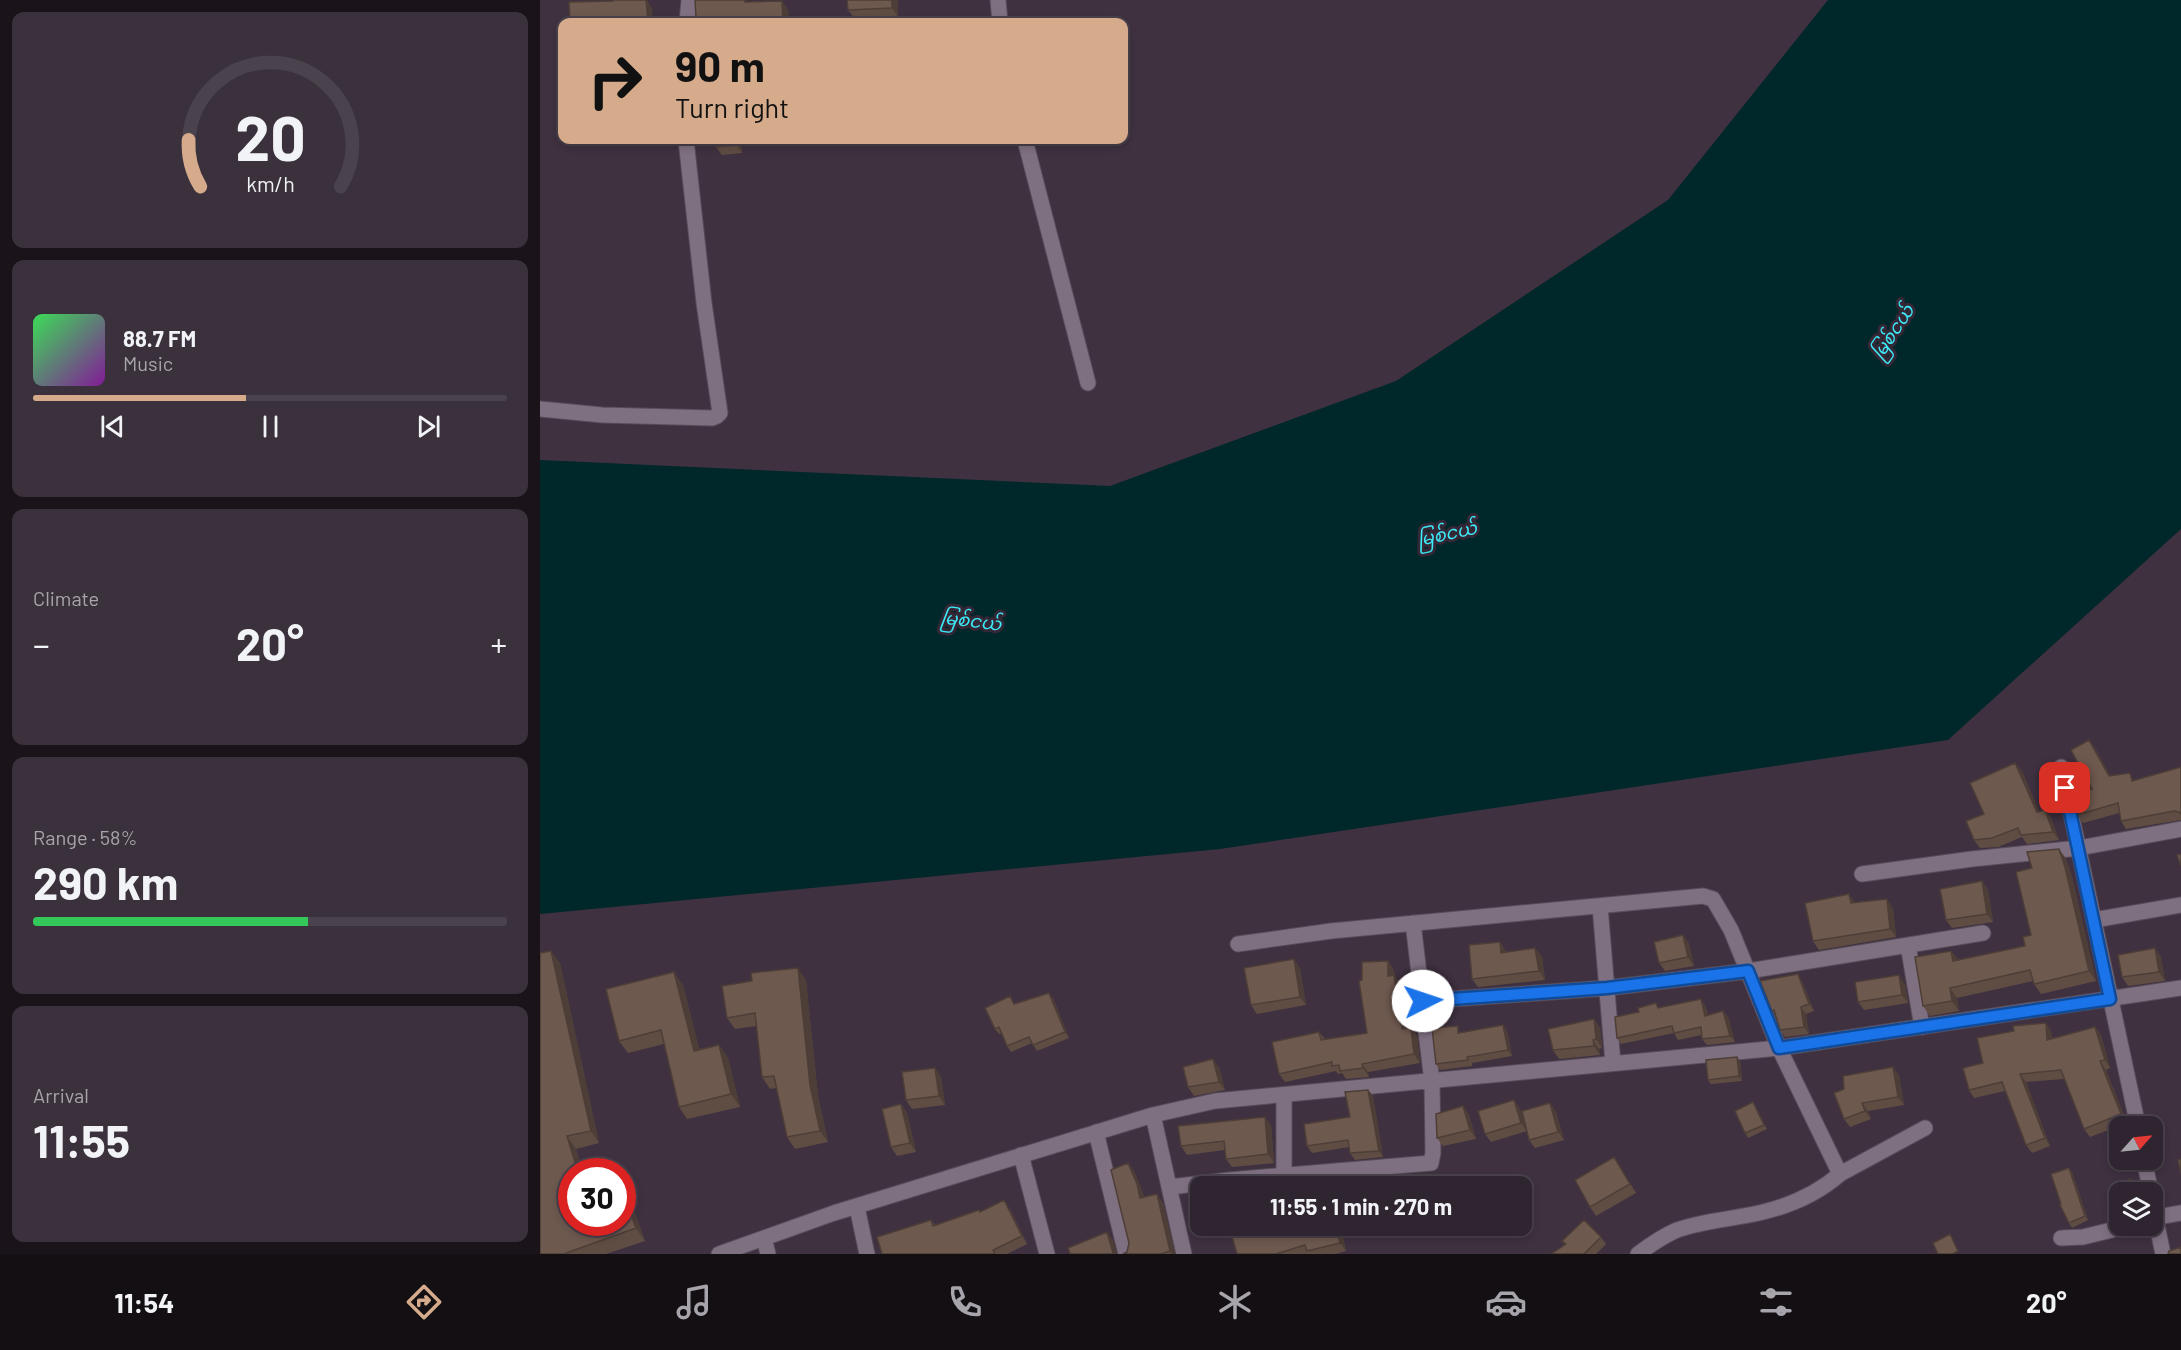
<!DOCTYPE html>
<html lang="en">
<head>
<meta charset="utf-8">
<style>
	body { margin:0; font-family:Barlow,"Noto Sans Myanmar",sans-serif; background:#3b313c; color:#f1f3f6; height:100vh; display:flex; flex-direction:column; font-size:22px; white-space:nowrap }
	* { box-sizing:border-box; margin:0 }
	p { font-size:20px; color:#a7a5ab }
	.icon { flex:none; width:33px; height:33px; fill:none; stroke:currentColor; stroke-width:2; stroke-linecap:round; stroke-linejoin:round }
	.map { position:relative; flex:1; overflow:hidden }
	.sheet { display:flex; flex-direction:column; gap:12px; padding:12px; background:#1a141a; width:540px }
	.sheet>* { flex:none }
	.banner { position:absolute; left:18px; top:18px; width:570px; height:126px; border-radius:12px; box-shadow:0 3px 9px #0003,0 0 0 2px #4a424c; background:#d6ab8b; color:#111; overflow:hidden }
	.needle { width:39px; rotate:63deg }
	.controls { position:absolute; left:1569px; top:1116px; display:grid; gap:12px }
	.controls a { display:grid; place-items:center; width:54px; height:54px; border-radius:12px; background:#2f2530; box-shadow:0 3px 9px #0003,0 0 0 2px #4a424c; font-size:30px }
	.speed { position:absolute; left:18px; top:1158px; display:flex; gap:12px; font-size:30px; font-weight:700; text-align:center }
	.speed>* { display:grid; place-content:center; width:78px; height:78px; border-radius:50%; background:#2f2530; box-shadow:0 3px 9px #0003,0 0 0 2px #4a424c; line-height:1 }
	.speed .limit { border:9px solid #d22; background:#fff; color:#111 }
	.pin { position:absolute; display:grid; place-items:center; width:51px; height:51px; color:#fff; margin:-26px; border-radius:12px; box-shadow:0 3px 9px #0006 }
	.me { position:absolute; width:66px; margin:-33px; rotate:86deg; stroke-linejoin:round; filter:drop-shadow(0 0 4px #0008) }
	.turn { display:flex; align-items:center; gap:21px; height:126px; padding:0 18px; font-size:27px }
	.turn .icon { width:78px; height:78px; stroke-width:2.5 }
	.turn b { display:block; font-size:42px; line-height:51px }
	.big { font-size:45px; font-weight:700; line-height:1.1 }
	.sheet .widget { flex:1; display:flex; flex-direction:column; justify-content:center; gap:9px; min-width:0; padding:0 21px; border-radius:12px; background:#3b313c }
	.sheet .dial { align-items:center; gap:0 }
	.dial svg { height:156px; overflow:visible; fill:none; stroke:#4a424c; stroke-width:7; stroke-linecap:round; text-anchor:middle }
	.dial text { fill:#f1f3f6; stroke:none }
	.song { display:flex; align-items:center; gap:18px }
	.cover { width:72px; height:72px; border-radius:9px; background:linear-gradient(135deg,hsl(130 70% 55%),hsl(290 70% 35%)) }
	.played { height:6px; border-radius:3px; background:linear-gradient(90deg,#d6ab8b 45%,#4a424c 45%) }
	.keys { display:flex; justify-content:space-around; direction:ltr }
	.heat { display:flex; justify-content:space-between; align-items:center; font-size:33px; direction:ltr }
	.charge { height:9px; border-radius:4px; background:linear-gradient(90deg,#34c759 58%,#4a424c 0) }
	.trip { position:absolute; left:650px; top:1176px; width:342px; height:60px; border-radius:12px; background:#2f2530; box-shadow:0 3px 9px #0003,0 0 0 2px #4a424c; font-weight:700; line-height:60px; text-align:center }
	.menu { display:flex; height:96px; justify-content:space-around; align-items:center; background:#130f13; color:#a7a5ab }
	.menu .icon { width:42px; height:42px }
	.menu .selected { color:#d6ab8b }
	.menu b { font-size:27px; color:#f1f3f6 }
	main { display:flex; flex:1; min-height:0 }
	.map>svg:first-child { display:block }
</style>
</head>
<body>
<main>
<section class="sheet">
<div class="widget dial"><svg viewBox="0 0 100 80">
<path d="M14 69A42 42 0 1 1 86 69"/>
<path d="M14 69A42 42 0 0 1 8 45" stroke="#d6ab8b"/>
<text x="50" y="56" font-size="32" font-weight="700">20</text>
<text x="50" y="72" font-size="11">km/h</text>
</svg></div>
<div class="widget">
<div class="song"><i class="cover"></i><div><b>88.7 FM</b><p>Music</p></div></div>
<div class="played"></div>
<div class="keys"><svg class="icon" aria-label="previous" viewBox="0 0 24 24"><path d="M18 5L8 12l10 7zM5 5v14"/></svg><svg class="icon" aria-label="pause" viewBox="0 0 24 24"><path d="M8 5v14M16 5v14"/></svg><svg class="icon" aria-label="next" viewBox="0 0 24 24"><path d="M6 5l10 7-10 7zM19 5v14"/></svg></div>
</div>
<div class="widget"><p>Climate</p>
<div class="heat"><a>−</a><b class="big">20°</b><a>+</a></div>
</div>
<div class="widget"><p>Range · 58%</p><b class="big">290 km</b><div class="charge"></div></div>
<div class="widget"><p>Arrival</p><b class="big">11:55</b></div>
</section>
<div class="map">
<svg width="1641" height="1254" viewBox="0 0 1641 1254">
	<rect width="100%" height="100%" fill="#3f3140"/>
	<path fill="#00272a" d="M1288,0h353v529l-233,211 -728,109 -680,65v-454l570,26 286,-105 272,-181z"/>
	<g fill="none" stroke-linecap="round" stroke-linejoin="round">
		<g stroke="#584d5a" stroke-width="17">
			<path id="street" d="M458,0l2,22
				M147,22l2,-22
				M485,140l63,243
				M0,409l62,6 110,3 5,-2 3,-3 -16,-110 -18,-163
				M1521,767l77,359
				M1322,874l110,-15 107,-11 102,-19
				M1060,906l13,157
				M1554,920l87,-15
				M698,944l93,-13 372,-35 10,3 18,31 48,118 61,126 85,-46
				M1368,945l14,82
				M883,1001l184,-13 141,-17 235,-38
				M744,1096v79
				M556,1132l30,122
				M481,1155l26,99
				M1604,1160l7,32
				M630,1187l59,-7 202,-17 2,-10 -1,-71 -19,-159
				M1612,1201l11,53
				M317,1207l10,47
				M1612,1218l29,-5
				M224,1238l4,16
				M1521,1238l22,-1 45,-11
				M179,1254l115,-41 319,-98
				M644,1254l-31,-139 62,-14 564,-53 402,-60
				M1098,1254c12,-9 25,-18 39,-24 28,-10 58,-11 86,-18 29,-7 54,-18 77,-38"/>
		</g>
		<use href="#street" stroke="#7f7081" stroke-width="15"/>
	</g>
	<path fill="#5f4d44" d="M358,0v17l-44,1 -6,-8z
		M242,1l6,9 1,12h-89l-4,-5 55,-15z
		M201,140l1,13 -20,2 -6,-8z
		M242,140h28l1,4 -25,1z
		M1549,740l6,8 15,28 25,4 46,-13v53l-55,9 -5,-8 -2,-8 -36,10 -6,-8 15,-26z
		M1482,771l17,41 6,-2 6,8 8,22 -32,4 -5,-7 -24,10 -18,1 -6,-8 10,-26z
		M1519,849l7,10 6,18 24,104 -55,13 -7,-10 -1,-3 -76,17 2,13 -29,5 -7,-10 28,-55 7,9 67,-14 6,-11 1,-67z
		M1442,881l6,9 5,32 -41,6 -6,-8z
		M1315,903l38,5 3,29 -77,13 -6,-9z
		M960,942l6,11 29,-5 7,9 3,23 -67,7 -6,-8z
		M1149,943l5,23 -29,5 -6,-8z
		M1615,948l6,9 4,24 -37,5 -6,-9z
		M848,961l5,8 1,6 6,9 7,44h4l6,8 3,27 -52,9 1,5 -23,2 -4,-6 -4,1 -2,-3 -51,11 -6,-8 40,-42 6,7 42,-6 -5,-53z
		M20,963l39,180 -23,6 7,23h-11v50l63,-9 10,28 -39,13h-66z
		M760,968l6,37 -49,9 -6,-9z
		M266,980l12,116 10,46 -33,7 -8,-12 -11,-49 -6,1 -8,-12 -5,-51 -22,3 -8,-11z
		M1262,981l12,30 -8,3 3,20 -24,3 -5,-7 -4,-14 -4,-5z
		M1365,984l3,19 -44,7 -6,-8z
		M143,985l16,64 20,-4 9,13 12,49 -53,12 -8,-12 -15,-63 -36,9 -9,-12z
		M513,998l16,40 -32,13 -5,-8 -21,9 -4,-6 -5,-13 -3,1 -4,-5 20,-25z
		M1165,1005l3,10 15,-4 5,6 7,25 -28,3 -5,-6v-4l-24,5 -4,-7 -53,11 -4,-6 43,-30z
		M1054,1019l6,9 2,20 -3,1 1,6 -41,4 -6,-9z
		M963,1025l4,6 5,25 -40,7v3l-32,4 -4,-6 26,-31z
		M1555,1027l6,8 9,33 -4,2 21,53 -37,14 -6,-8 -20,-50 -38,3 24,64 -18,7 -6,-8 -21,-54 -31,7 -5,-8 14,-27 68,-32 1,8z
		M1197,1057l3,4 2,20 -31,3 -3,-4z
		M679,1067l6,23 -31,6 -6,-9z
		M395,1068l6,9 4,28 -33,4 -6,-9z
		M1359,1075l5,30 -36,6 3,8 -21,8 -6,-8 -10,-26z
		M828,1090l5,6 10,61 -28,3 -5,-7 -1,-6 -37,6 -5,-7 43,-29z
		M974,1100l6,9 7,21 23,-27 6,9 8,28 -29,8 -6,-8 -2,-9 -36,11 -6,-8z
		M361,1104l6,9 9,39 -19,4 -6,-9z
		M923,1106l6,9 7,24 -33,7 -6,-8z
		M1216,1107l11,22 -19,9 -3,-5z
		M731,1125l3,38 -42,4 -6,-8 -1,-9 -38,5 -6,-9z
		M1074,1157l6,9 16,27 -40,23 -6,-9z
		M588,1163l6,8 10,26 19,6 12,51h-52l4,-2 2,-9z
		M1532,1172l16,48 -16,8 -3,-5 -8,-19z
		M470,1209l17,35 -20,10h-125l49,-34 4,5 44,-15 2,2z
		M801,1229l5,22 -10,3h-99l46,-20z
		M1061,1237l5,7 -10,10h-45l14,-9 -3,-4z"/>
	<path fill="#4d3e37" d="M102,0h5l5,8 1,14h-5z
		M352,0h6v17l-6,-9z
		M242,1l6,9 1,12h-6z
		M197,140h4l1,13 -5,-8z
		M1549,740l6,8 20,36 -6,-8z
		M1475,763l7,8 21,50 -6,-9z
		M1505,810l6,8 8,22 -6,-8z
		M1519,849l7,10 6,18 24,104 -7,-10z
		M1442,881l6,9 5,32 -6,-8z
		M1309,894l6,9h-4z
		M1347,899l6,9 3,29 -6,-8z
		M1143,935l6,8 5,23 -6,-9z
		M960,942l6,9 1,11 -6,-9z
		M995,948l7,9 3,23 -6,-9z
		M1615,948l6,9 4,24 -6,-9z
		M11,951l9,12 39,180 -8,-12z
		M1411,951l7,10h-5z
		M754,959l6,9 6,37 -6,-8z
		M848,961l5,8 1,16 -6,-9z
		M258,968l8,12 12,116 10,46 -8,-11 -10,-46z
		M134,972l9,13 20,78 -9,-12z
		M1258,974l4,7 12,30 -5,-7z
		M854,975l6,9 8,53 -6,-8z
		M1359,975l6,9 3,19 -6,-8z
		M1410,988l7,10 2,13 -7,-10z
		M509,993l4,5 16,40 -4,-6z
		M1161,999l4,6 4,18 -4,-7z
		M1261,1007l5,7 3,20 -5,-7z
		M1183,1011l5,6 7,25 -5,-6z
		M1054,1019l6,9 2,20 -6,-9z
		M1506,1023l5,8 2,18 -6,-9z
		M963,1025l4,6 5,25 -4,-6z
		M1555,1027l6,8 9,33 -5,-8z
		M871,1028l6,8 3,27 -6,-9z
		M1053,1040l6,9 1,6 -6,-9z
		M179,1045l9,13 12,49 -9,-13z
		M1197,1057l3,4 2,20 -3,-5z
		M673,1059l6,8 6,23 -6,-8z
		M1560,1061l6,9 21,53 -6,-9z
		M822,1064l6,8 1,5 -6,-9z
		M1353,1067l6,8 5,30 -6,-8z
		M395,1068l6,9 4,28 -6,-9z
		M1480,1074l6,8 24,64 -5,-8z
		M828,1090l5,6 10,61 -4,-6z
		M974,1100l6,9 7,22 -6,-8z
		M1213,1102l3,5 11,22 -3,-4z
		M1010,1103l6,9 8,28 -6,-8z
		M1322,1103l6,8 3,8 -6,-8z
		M361,1104l6,9 9,39 -6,-9z
		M923,1106l6,9 7,24 -6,-9z
		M725,1117l6,8 3,38 -6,-9z
		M27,1136l9,13 7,23h-5z
		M1074,1157l6,9 16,27 -6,-9z
		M588,1163l6,8 9,21 3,14 -6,-8z
		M1529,1168l3,4 16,48 -3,-4z
		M617,1194l6,9 12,51h-3l-2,-3z
		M464,1200l6,9 17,35 -5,-8z
		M86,1201l9,12 10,28 -9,-13z
		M738,1226h3l5,17 -6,-8z
		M796,1226h2l3,3 5,22 -6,-8z
		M567,1232l6,8 4,14 -4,-1z"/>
	<path fill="#6e594f" stroke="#4d3e37" stroke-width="1.5" d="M73,0h33l2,22h-78l-1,-20 44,-1z
		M155,0h50v2l37,-1 1,21h-57v-5h-30z
		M307,0h45v8l-44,2z
		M487,20l1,2h-14z
		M176,140h21v5l-21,2z
		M1549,740l20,36 21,-3 2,8 49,-14v47l-2,-2 -5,-1 -53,10 -3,-18 -41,12 -4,-20 19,-6 -21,-39z
		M1475,763l22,49 8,-2 8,22 -32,3 -3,-7 -26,10 -18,2 -8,-19 18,-7 -14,-31z
		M1519,849l6,18 24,104 -55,13 -4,-14 -80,18 2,13 -29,5 -8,-49 36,-6 2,10 72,-15 -2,-9 8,-2 -15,-63 16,-4 -5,-16z
		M1641,854v12l-4,-11z
		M1442,881l5,33 -41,6 -6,-31z
		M1309,894l2,9 36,-4 3,30 -77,12 -8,-38z
		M1143,935l5,22 -29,6 -5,-21z
		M960,942l1,11 34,-5 4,23 -67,8 -3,-34z
		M1615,948l4,24 -37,5 -4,-22z
		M11,951l40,180 -24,5 11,36h-6v50h50v-20l4,-1 10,27 -70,25v1h-26v-301z
		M754,959l6,38 -49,8 -7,-37z
		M848,961v15l6,-1 8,54 9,-1 3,26 -52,10 1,4 -23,3 -1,-6 -7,1v-4l-53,12 -7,-32 47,-10 2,8 46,-7 -8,-52 3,-1v-18z
		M258,968l12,117 10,46 -33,6 -13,-61 -12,1 -7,-64 -28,5 -5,-32 30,-5 -1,-8z
		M134,972l20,79 25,-6 12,49 -52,13 -18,-77 -42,11 -13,-52z
		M1258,974l11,30 -8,3 3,20 -24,3 -6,-20 -2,1 -12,-30z
		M1359,975l3,20 -44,7 -3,-20z
		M509,993l16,39 -32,13 -4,-8 -22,9 -8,-19 -4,2 -10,-21 25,-12 4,8z
		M1161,999l4,17 18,-5 7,25 -28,3 -1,-12 -27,6 -2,-7 -55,12 -2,-21 24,-5 -1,-4 18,-5 2,5z
		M1054,1019l2,20 -3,1 1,6 -41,4 -5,-21z
		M1506,1023l1,17 48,-13 10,33 -5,1 21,53 -37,15 -23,-59 -41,4 25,64 -19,7 -24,-63 -33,8 -6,-22 20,-5 -6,-25 37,-7 -1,-5z
		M963,1025l5,25 -41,7 1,3 -32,4 -4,-36 26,-2v7z
		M1197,1057l2,19 -31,4 -2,-20z
		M673,1059l6,23 -31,5 -5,-20z
		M1353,1067l5,30 -36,6 3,8 -21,8 -10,-26 10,-4 -1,-13z
		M395,1068l4,28 -33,4 -4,-28z
		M828,1090l11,61 -29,2 -2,-13 -41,6 -3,-22 46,-7 -5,-25z
		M974,1100l7,23 -36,11 -7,-23z
		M1213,1102l11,23 -19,8 -10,-22z
		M1010,1103l8,29 -29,8 -7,-29z
		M361,1104l9,39 -19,4 -9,-38z
		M923,1106l7,24 -33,8 -1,-24z
		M725,1117l3,37 -42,5 -2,-18 -43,5 -3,-20z
		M1074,1157l16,27 -40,23 -15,-27z
		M1641,1159v14l-3,-13z
		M588,1163l9,21 3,14 17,-4 13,57 -9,3h-38l4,-2 2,-9 -18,-73z
		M1529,1168l16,48 -16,7 -9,-18 1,-1 -10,-30z
		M1590,1179l8,13h-18v15l-3,1 -9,-17z
		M464,1200l18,36 -29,14 2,4h-113l-5,-17 54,-17 2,6 46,-16 1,2z
		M1044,1220l17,17 -17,17h-33l15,-10 -4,-3z
		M689,1226h49l2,9 35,-9h21l4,17 -33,8 -2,-6 -29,9h-39z
		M567,1232l6,21 5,1h-48l-2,-6z
		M1410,1234l8,17 -5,3h-15l-5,-11z
		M1641,1247v7h-13l1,-3z"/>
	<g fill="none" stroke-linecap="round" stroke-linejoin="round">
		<g stroke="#114b97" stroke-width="15">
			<path id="route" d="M883,1001l184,-13 141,-17 31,77 331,-49 -45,-211"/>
		</g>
		<use href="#route" stroke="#1a73e8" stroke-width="10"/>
	</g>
	<g text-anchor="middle" stroke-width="6" stroke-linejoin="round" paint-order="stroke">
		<g font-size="18" font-style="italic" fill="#3cebf7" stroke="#342736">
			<text transform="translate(1353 332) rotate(-56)" y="6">မြစ်ငယ်</text>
			<text transform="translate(907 534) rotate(-12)" y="6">မြစ်ငယ်</text>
			<text transform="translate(431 621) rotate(7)" y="6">မြစ်ငယ်</text>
		</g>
	</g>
</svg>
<div class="controls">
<a><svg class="needle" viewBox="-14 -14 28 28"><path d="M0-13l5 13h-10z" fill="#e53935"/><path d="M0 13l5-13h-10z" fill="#a7a5ab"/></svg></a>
<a><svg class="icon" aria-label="layers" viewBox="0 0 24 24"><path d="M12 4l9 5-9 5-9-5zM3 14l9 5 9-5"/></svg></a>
</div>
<div class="speed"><div class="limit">30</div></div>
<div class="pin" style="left:1525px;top:788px;background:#d93025"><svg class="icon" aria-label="arrive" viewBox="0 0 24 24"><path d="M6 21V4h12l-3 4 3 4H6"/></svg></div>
<svg class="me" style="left:883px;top:1001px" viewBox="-20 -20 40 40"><circle r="19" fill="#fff"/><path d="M0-13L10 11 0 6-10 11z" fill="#1a73e8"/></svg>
<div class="trip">11:55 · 1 min · 270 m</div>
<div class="banner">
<div class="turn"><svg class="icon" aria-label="right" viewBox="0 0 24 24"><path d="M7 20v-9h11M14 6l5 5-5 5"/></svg><div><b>90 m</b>Turn right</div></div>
</div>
</div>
</main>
<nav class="menu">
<b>11:54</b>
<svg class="icon selected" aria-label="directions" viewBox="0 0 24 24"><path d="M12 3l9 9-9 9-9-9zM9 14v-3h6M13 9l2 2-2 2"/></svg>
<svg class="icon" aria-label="music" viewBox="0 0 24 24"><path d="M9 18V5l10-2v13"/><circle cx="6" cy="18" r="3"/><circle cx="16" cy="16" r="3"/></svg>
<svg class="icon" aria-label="phone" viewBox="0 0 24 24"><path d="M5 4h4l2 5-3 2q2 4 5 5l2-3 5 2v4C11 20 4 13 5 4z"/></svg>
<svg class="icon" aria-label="climate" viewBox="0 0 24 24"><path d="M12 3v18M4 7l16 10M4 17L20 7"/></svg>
<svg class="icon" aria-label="car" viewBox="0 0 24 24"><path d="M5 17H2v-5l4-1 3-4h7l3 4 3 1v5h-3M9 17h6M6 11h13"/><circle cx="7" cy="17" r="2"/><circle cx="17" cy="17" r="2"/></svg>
<svg class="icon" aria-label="filters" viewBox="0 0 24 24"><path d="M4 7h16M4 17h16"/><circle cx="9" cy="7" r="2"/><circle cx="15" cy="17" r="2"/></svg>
<b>20°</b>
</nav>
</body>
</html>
